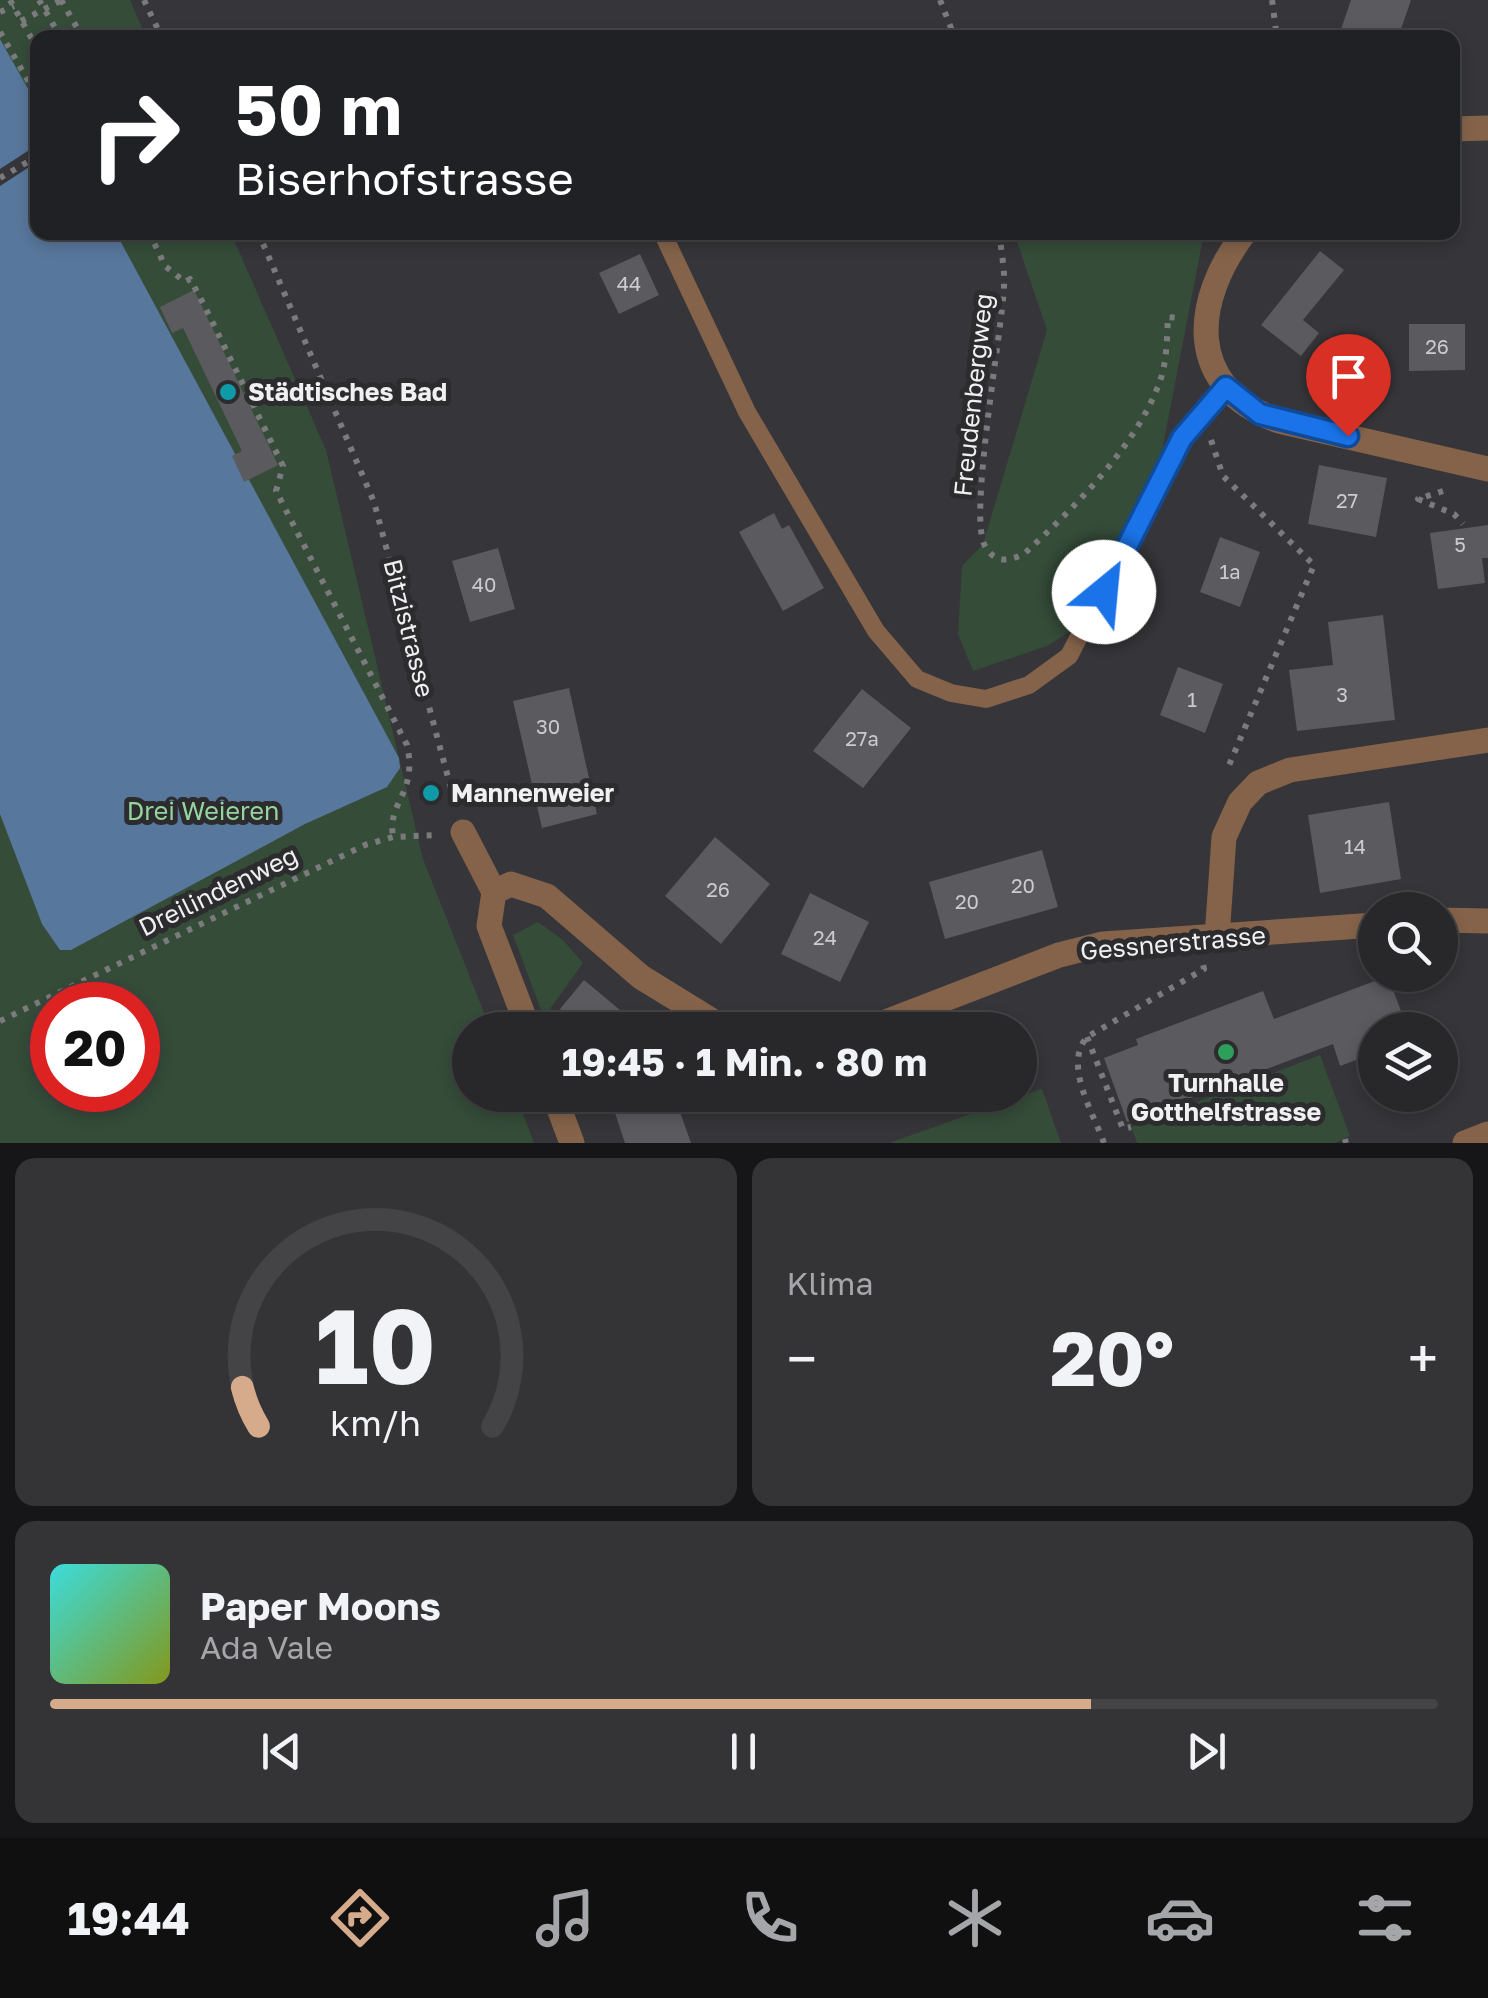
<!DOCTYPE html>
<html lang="de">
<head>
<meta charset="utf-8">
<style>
	body { margin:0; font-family:"Golos Text",sans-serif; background:#343437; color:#f1f3f6; height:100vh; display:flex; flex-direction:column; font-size:38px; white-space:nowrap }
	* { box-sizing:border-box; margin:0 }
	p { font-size:32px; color:#a5a6a9 }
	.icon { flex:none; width:55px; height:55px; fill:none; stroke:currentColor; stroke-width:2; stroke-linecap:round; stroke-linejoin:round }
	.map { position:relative; height:1143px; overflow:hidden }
	.panel { display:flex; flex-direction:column; gap:15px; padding:15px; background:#161618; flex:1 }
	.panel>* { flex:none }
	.banner { position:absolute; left:30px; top:30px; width:1430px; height:210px; border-radius:20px; box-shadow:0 5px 15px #0003,0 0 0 2px #444447; background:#202124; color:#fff; overflow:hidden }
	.controls { position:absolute; left:1358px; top:892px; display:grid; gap:20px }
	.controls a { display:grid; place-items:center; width:100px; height:100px; border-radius:50%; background:#28282b; box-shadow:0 5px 15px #0003,0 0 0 2px #444447; font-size:50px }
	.speed { position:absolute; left:30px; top:982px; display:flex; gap:20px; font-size:50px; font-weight:700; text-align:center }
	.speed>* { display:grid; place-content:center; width:130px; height:130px; border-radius:50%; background:#28282b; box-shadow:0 5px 15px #0003,0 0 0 2px #444447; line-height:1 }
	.speed .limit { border:15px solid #d22; background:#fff; color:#111 }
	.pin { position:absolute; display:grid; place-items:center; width:85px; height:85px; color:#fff; margin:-102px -42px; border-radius:50% 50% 50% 0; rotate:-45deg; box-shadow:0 0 10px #0007 }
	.pin .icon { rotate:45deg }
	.me { position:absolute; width:110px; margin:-55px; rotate:28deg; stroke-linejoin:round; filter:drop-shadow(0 0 8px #0008) }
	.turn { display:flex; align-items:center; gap:35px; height:210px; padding:0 40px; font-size:45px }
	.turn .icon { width:130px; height:130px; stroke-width:2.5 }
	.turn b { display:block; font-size:70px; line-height:85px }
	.big { font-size:75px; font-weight:700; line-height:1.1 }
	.panel .card { flex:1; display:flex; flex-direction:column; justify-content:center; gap:15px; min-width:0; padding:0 35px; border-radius:20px; background:#343437 }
	.panel .dial { align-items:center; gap:0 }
	.dial svg { height:260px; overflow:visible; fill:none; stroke:#444447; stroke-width:7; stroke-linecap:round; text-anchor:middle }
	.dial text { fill:#f1f3f6; stroke:none }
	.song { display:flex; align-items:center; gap:30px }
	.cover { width:120px; height:120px; border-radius:15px; background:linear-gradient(135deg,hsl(180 70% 55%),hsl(70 70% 35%)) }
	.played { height:10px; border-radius:5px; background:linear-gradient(90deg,#d6ab8b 75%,#444447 75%) }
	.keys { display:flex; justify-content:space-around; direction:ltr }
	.heat { display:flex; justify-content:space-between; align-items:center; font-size:55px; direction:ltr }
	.panel .tiles { flex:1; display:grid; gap:15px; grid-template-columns:1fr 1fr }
	.card:last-child { grid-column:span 2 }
	.trip { position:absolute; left:452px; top:1012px; width:585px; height:100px; border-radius:50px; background:#28282b; box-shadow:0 5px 15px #0003,0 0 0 2px #444447; font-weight:700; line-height:100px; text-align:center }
	.menu { display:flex; height:160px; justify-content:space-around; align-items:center; background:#101011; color:#a5a6a9 }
	.menu .icon { width:70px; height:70px }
	.menu .selected { color:#d6ab8b }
	.menu b { font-size:45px; color:#f1f3f6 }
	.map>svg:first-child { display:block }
</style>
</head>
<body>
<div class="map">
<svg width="1488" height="1143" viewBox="0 0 1488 1143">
	<rect width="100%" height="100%" fill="#363539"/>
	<path fill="#354c39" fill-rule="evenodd" d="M0,0h130l16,37 -108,1v194l193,1 95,217 97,409 68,171h-21v65h46l18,48h-534zM52,1005h86v85h-86z
		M1014,233h190l-46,239 -44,132 -67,42 -74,25 -15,-37 4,-68 21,-22 64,-214z
		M538,922l25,18 20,23 -33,46 14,13 -4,3 -16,-7 -31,-83z
		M1320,1055l30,81 -15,7h-198l-6,-16z
		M1042,1089l19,54h-172l152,-54z"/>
	<path fill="#58779c" d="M0,39l37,66 1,127 78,1 283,525 1,10 -13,19 -82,37 -234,126h-11l-18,-26 -42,-110z"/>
	<path fill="#363539" d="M37,145v17l-37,24v-17z"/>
	<path fill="#5b5a5e" d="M1351,0h60l-13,38h-60z
		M1320,251l24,19 -41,50 16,13 -18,23 -40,-31z
		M640,254l19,41 -40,19 -20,-41z
		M194,290l84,175 -34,17 -12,-26 10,-5 -59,-123 -11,5 -12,-26z
		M1409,324h56v46l-56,1z
		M1319,465l68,13 -11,59 -68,-13z
		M774,513l8,16 7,-4 35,63 -41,23 -44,-79z
		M1488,525v33h-6l3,25 -47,6 -8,-56z
		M1220,537l40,15 -20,55 -40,-15z
		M498,548l17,61 -45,13 -18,-61z
		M1383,615l12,105 -98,11 -8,-61 44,-5 -5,-43z
		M1178,667l45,17 -18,49 -45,-18z
		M569,688l28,126 -55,14 -29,-127z
		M862,689l49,39 -48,60 -50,-37z
		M1389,802l12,77 -81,14 -12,-78z
		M715,837l55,47 -49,60 -56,-48z
		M1042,850l16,57 -113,32 -16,-57z
		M810,893l59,29 -29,60 -59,-28z
		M1388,976l20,54h-33v23l-35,13 -7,-22 -206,78 -23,-64 34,-13 -2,-6 127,-48 11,28z
		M584,980l60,50h-58l-26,-21z
		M648,1095h26l17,48h-66l-12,-36z"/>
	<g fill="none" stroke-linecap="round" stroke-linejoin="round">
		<path stroke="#7b7b7e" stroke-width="6" stroke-dasharray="5 8" stroke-linecap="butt" d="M10,0l28,50
			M39,0l22,38
			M61,0l22,38
			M144,0l18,38
			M940,0l15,38
			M1272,0l5,38
			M0,12l14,-6
			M21,21l41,-21
			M0,32l38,66
			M0,178l38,-22
			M149,232l16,34 20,16 5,-3 13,24 80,163 -7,25 131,254c11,49 -20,56 -14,92
			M258,232l116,270 82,305
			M999,232c2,18 6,37 5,54 -2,47 -36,231 -19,260 10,18 24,15 39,8 50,-46 115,-110 137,-176 6,-19 6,-41 7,-61l11,1
			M1211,440l12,36 91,89 -87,205
			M1443,491l-25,8 36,15 9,10
			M0,1021l365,-176 28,-8 44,-2
			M1087,1037l36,92 8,-2
			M1345,1139l1,4
			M1104,1143c-11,-31 -41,-78 -17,-106l117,-68 -1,-5"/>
		<path stroke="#85634a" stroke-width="18" d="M662,232l85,180 129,219 41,48 34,14 35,6 43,-14 40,-29 113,-218 44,-51"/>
		<path stroke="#85634a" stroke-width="25" d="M1452,129l36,-1
			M1245,232c-53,69 -61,155 34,189l209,48
			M463,832l31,60 -5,34 40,104
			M494,892l17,-8 36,12 94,81 86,53
			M1440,920l48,1
			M1217,937l7,-100 16,-35 18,-19 32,-13 198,-30
			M865,1030l194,-75 44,-11 272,-19
			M554,1095l18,48
			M1465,1143l23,-9"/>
	</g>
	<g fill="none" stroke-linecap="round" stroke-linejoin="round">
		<g stroke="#114b97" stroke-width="25">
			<path id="route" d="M1104,592l78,-154 44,-51 34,27 88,22"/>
		</g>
		<use href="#route" stroke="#1a73e8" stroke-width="18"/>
	</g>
	<g fill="#0f9aa8" stroke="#2c2b2e" stroke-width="4">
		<circle cx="228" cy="392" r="10"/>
		<circle cx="431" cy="793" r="10"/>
	</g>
	<circle fill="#2e9e5b" stroke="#2c2b2e" stroke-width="4" cx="1226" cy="1052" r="10"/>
	<g text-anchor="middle" stroke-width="10" stroke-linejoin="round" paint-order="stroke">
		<g font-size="20" fill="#cbcacd">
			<text x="629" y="291">44</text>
			<text x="1437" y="354">26</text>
			<text x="1347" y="508">27</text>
			<text x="1460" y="552">5</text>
			<text x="1230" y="579">1a</text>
			<text x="484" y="592">40</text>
			<text x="1342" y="702">3</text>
			<text x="1192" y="707">1</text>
			<text x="548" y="734">30</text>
			<text x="862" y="746">27a</text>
			<text x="1355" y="854">14</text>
			<text x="1023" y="893">20</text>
			<text x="718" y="897">26</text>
			<text x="967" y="909">20</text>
			<text x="825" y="945">24</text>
		</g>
		<g font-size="25" font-weight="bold" fill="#f0f0f2" stroke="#2c2b2e" text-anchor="start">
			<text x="248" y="401">Städtisches Bad</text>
			<text x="451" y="802">Mannenweier</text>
			<text x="1226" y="1092" text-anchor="middle">Turnhalle<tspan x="1226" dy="29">Gotthelfstrasse</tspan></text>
		</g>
		<g font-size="25" fill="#f0f0f2" stroke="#2c2b2e">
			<text transform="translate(973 395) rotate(-84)" y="9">Freudenbergweg</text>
			<text transform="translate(409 628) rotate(76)" y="9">Bitzistrasse</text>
			<text transform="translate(218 891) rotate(-26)" y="9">Dreilindenweg</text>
			<text transform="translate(1173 943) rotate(-5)" y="9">Gessnerstrasse</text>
		</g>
		<g font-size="25" fill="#96d49f" stroke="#2c2b2e">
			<text x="203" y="820">Drei Weieren</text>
		</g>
	</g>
</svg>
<div class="controls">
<a><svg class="icon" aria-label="search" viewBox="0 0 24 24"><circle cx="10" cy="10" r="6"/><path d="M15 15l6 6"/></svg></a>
<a><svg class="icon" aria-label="layers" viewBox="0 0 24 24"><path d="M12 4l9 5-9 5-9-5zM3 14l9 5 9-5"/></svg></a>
</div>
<div class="speed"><div class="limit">20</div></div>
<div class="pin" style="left:1348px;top:436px;background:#d93025"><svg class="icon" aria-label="arrive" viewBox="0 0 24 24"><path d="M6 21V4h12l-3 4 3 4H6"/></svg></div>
<svg class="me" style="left:1104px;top:592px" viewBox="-20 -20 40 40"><circle r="19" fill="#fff"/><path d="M0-13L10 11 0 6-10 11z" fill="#1a73e8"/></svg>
<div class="trip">19:45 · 1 Min. · 80 m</div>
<div class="banner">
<div class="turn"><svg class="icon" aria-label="right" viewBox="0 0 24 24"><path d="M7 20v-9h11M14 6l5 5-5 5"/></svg><div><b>50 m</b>Biserhofstrasse</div></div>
</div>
</div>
<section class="panel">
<div class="tiles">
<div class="card dial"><svg viewBox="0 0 100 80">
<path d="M14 69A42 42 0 1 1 86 69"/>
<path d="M14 69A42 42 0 0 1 9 57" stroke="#d6ab8b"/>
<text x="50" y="56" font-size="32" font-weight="700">10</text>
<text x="50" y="72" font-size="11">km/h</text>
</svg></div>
<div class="card"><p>Klima</p>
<div class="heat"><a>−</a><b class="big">20°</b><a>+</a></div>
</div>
<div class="card">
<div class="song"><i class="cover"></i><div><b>Paper Moons</b><p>Ada Vale</p></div></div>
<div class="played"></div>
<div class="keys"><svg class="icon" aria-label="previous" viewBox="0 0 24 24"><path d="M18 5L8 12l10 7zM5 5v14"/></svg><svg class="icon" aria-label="pause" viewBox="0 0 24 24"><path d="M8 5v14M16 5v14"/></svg><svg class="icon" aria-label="next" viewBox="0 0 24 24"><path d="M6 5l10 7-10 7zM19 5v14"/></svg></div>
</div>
</div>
</section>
<nav class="menu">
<b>19:44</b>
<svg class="icon selected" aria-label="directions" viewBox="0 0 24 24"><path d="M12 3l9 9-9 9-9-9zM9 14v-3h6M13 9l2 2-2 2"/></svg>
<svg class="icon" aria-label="music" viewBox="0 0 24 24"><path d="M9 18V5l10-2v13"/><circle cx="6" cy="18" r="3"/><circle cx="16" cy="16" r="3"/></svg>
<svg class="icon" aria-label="phone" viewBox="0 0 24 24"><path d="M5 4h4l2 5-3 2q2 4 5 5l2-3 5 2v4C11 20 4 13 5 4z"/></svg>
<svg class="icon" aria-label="climate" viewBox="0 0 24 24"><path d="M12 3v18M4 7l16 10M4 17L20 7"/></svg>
<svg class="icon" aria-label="car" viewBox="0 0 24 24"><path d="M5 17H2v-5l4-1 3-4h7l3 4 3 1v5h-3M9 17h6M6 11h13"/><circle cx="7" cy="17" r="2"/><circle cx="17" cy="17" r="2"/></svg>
<svg class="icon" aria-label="filters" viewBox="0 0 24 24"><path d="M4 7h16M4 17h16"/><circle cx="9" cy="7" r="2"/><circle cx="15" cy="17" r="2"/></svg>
</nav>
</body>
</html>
